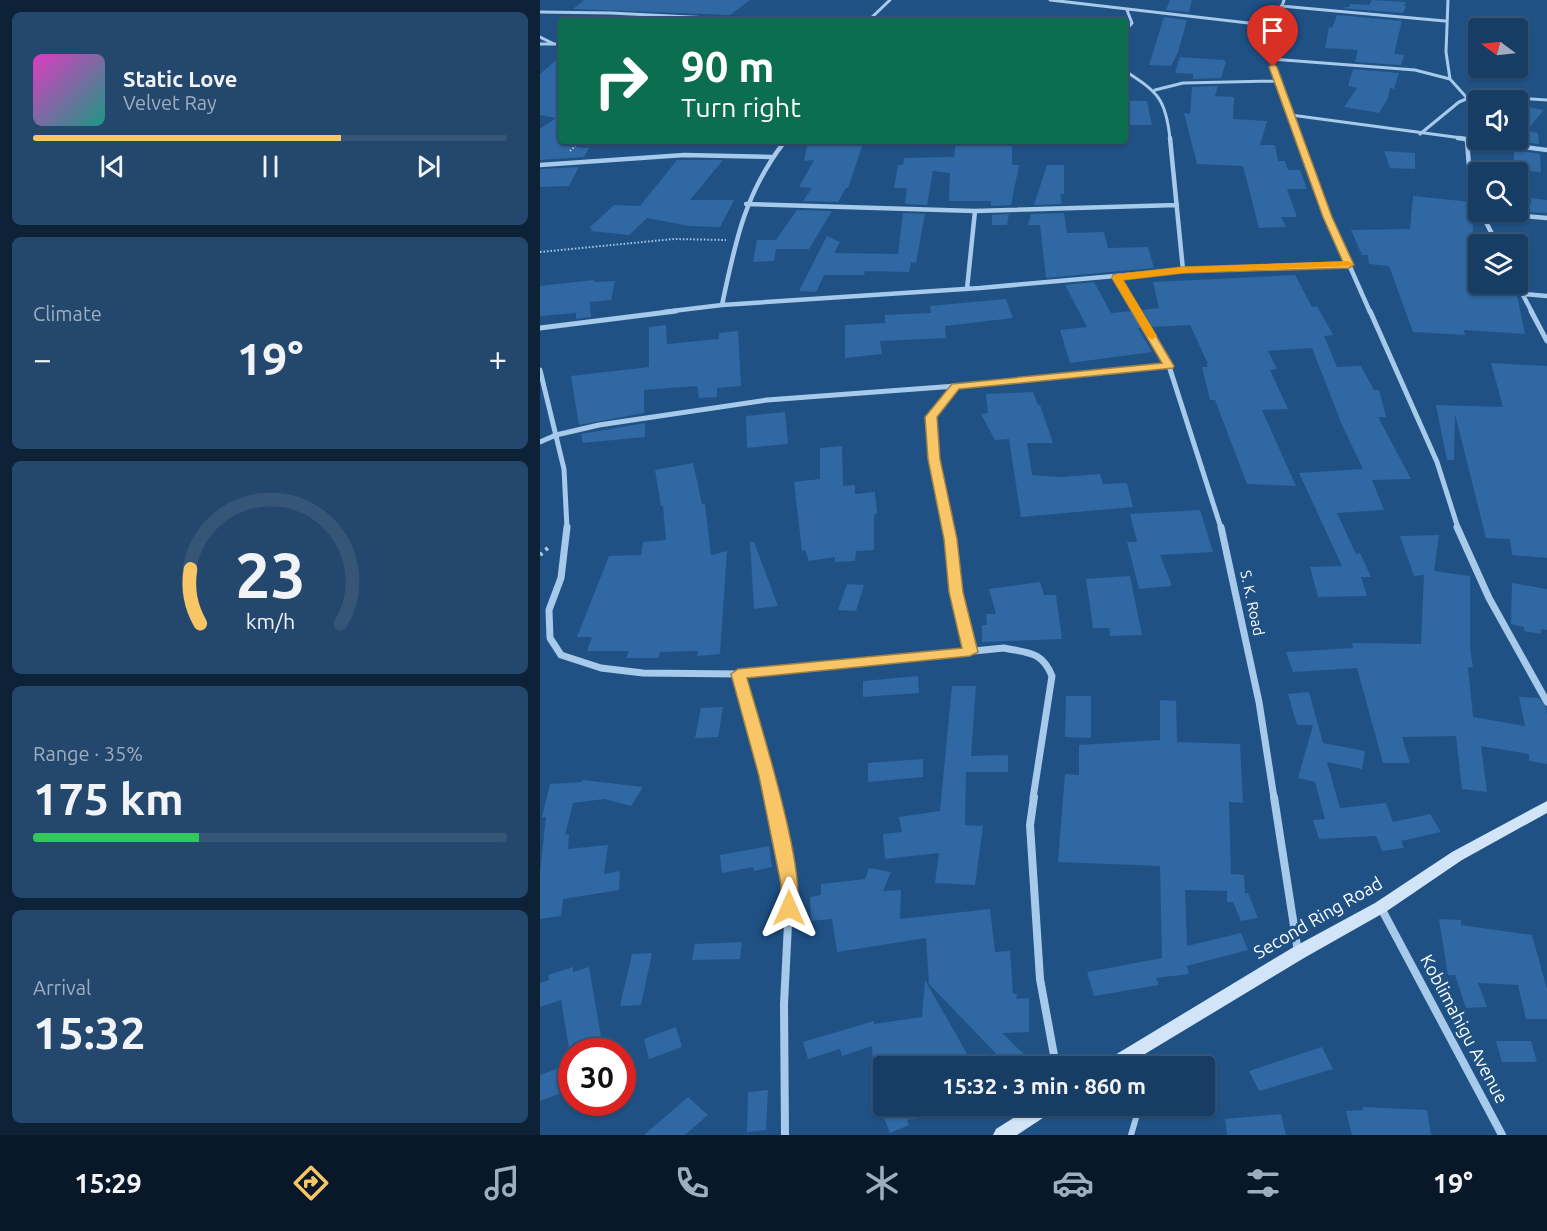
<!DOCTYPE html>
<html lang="en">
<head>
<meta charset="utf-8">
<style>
	body { margin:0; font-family:Ubuntu,sans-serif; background:#24486d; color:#f1f3f6; height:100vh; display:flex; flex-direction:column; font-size:22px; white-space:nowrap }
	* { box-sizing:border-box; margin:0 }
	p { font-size:20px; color:#9eaebf }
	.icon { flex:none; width:33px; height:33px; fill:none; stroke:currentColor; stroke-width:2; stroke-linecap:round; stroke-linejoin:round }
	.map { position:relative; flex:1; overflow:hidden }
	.drawer { display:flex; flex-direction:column; gap:12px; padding:12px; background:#0d2237; width:540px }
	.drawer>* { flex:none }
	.hud { position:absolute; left:18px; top:18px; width:570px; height:126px; border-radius:6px; box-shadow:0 2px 4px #0004,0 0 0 2px #365678; background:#0b6e4f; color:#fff; overflow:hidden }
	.needle { width:39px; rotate:285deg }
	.tools { position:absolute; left:928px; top:18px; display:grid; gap:12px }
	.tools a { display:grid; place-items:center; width:60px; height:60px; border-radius:6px; background:#173d64; box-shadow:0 2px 4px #0004,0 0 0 2px #365678; font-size:30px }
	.speed { position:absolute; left:18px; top:1038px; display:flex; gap:12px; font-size:30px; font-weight:700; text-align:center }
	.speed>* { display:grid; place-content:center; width:78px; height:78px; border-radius:50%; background:#173d64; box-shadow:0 2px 4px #0004,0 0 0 2px #365678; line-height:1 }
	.speed .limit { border:9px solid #d22; background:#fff; color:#111 }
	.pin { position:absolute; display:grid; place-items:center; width:51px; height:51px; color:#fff; margin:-62px -26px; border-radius:50% 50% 50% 0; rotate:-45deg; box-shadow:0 0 6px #0007 }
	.pin .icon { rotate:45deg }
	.me { position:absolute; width:66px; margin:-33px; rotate:0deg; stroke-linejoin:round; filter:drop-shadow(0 0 4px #0008) }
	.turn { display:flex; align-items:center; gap:21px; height:126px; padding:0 24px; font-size:27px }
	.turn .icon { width:78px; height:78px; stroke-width:2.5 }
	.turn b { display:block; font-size:42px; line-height:51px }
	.big { font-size:45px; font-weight:600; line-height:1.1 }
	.drawer .card { flex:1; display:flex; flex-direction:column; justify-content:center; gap:9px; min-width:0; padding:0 21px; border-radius:9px; background:#24486d }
	.drawer .dial { align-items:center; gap:0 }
	.dial svg { height:156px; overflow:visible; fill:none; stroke:#365678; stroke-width:7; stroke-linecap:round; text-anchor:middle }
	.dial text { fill:#f1f3f6; stroke:none }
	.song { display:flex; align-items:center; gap:18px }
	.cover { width:72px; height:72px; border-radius:9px; background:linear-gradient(135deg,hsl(310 70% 55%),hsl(170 70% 35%)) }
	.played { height:6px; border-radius:3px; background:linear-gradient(90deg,#f8c667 65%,#365678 65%) }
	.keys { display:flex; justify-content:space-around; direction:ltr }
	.heat { display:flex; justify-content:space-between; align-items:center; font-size:33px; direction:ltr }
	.charge { height:9px; border-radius:4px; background:linear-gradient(90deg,#34c759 35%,#365678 0) }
	.trip { position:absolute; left:333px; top:1056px; width:342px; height:60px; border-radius:6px; background:#173d64; box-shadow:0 2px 4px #0004,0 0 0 2px #365678; font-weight:600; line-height:60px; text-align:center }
	.dock { display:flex; height:96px; justify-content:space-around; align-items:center; background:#091828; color:#9eaebf }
	.dock .icon { width:42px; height:42px }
	.dock .on { color:#f8c667 }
	.dock b { font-size:27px; color:#f1f3f6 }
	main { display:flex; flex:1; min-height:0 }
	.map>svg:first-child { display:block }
</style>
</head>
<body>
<main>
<section class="drawer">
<div class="card">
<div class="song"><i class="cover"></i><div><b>Static Love</b><p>Velvet Ray</p></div></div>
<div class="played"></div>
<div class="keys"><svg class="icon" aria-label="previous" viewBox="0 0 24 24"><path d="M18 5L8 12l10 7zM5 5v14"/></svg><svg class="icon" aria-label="pause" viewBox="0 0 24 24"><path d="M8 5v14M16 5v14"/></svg><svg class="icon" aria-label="next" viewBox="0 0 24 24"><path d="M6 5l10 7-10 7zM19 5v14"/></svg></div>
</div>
<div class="card"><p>Climate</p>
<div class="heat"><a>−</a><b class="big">19°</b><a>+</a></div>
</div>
<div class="card dial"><svg viewBox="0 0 100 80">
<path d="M14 69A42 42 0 1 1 86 69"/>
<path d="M14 69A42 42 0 0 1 9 41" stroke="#f8c667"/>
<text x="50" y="56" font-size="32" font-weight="700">23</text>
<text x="50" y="72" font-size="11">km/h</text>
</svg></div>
<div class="card"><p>Range · 35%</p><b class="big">175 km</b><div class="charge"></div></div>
<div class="card"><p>Arrival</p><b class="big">15:32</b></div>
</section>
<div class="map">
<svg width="1007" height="1135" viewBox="0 0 1007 1135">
	<rect width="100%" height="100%" fill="#1f5185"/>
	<path fill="#2f68a2" d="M44,0h166l-20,15 -157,-6z
		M630,0h22l-3,12 -23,-2z
		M832,0l34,2 -2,4h2l-3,7 -64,-5 10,-1 1,-3 19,1z
		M797,15l65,6 -8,33 10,1 -3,10 -46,-3 3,-12 -33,-2 4,-21 3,1z
		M24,16l47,1 64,3 -59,-2 -3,3h-55z
		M624,17l23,3 -9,32 -7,14 -22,-1z
		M21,56v90l28,2 -5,9 -44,3v-31l16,-11 -16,-3v-41z
		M640,57l44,3 2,2 -5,16 -28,1v-5l-18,-1z
		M813,69l46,4 -5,16 -4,-1 -2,10 -9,15 -35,-6 13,-19 -9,-2z
		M678,86l-3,10 19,1 -1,22 34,2 -7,24h15l3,16h7l3,9h12l7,19h-20l10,28h-16l5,10 -27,1 -16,-62 -46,-2 -13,-51 6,1 2,-27z
		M585,101h22l5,24h-27z
		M978,105l26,5 -18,21 12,2 1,11 -25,-3 4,-1z
		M268,141h56l-16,47h-2l-8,14 -35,-1 9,-13 -13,-1 15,-27 -10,1z
		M416,141h56v24h7l-8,40 -20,1v-5h-42l1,-28 -17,-2 -6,34 -22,-1 2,-16h-13l4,-23h5l1,-7 50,-1z
		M974,150l26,4 1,18 -27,-2z
		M844,151l31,2v16l-25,-1z
		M137,160h46l-33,40h44l-14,27 -31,-1 -42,-8 -18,17 -39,-4 3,-2 -4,-1 25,-23 26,1z
		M507,165h17v29h-4l2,10 -28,1z
		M39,167l-10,19 -29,1v-18z
		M873,196l58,6 3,6 -3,54h8v31l38,2 8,39 -61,-4 1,5 -52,-3 -24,-66 -20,-2 -1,-9h-6l-11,-25 59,-1z
		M991,198l16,2v13l-21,-1v-9l5,1z
		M257,210l35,1 -23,38h-33l-2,12 -21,1 4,-22h19z
		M363,213l22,1 -9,49 -5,-1 -2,10 -44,-1 -1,4h-40l-8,17 -17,-1 28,-55 13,6 -6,11 64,1z
		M524,213l3,20 37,-1 4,16 40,-1 6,21 -108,10 -6,-53h-12l3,-11z
		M469,214l-2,11h-15v-10z
		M755,275l17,32 5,-1 16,29 -9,1 13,31 24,-1 13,24h5l7,27h-8l33,62 -39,1 12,30 -47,3 19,41 4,-1 11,24h-10l6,19 -49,1 -8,-30 32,-1 -43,-93 64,-4 -21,-44 -30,-77 -44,3 9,18 -7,1 18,39 -26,1 34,76 -49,-2 -32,-84h-5l-8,-33h6l-2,-3h2l-18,-39 -38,2 -10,-17 17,-2 -6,-26z
		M54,280v2l21,-1 -4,19 -21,2 1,15 -15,2v-6l-36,3v-30z
		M554,282l17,31 21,-2 9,17h-3l14,24 -82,11 -10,-33 27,-3 -22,-42z
		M466,299l7,19 -68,8 1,12 -66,3 2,13 -37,4v-33l40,-2v-8l46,-2 -1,-7z
		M126,325l1,19 52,-5v-6l19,-2 3,55 -24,2v9l-18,1 -2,-12 -53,4v23l-65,12 -8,-49 78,-9v-40z
		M951,363l56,3v192l-35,-3 -2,-16 -24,-1 -31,-124 -1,46h-7l-11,-55 67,2z
		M493,392l5,13h2l13,38h-26l5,32 28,2 40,-3 3,10 24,-1 6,24 -112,10 -12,-78 -14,1 -14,-26 7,-1 -2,-19z
		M245,412l3,32 -41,4 -1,-32z
		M105,423v14l-62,6 -2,-9z
		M302,446l1,40 12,-1v9l20,-2 2,22h-3v36l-18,1 -1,10 -20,1v-5l-26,4 -4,-11 -3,1 -8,-69 26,-3v-31z
		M153,463l9,41h3l6,51 16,-4 -7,103 -23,2 1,-5 -38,1 -2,6h-32l3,-7h-42l5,-14h-15l32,-81 32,-1 2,-13 23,-2 -3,-34h-2l-6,-36z
		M660,510l13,42 -53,3 12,31 -33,3 -12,-47h10l-7,-28z
		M899,535l-5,36 36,5v72l3,20 -5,-1 5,50 52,9 -6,-29 20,1 7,9 1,7v50l-18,-3v-7l-48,-8 6,46 -25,-3 -6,-53 -54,1 8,26h-27l-26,-95 -64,4 -7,-20 67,-4 -1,-5 69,1 3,-69 -10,1 -14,-40z
		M210,542h4l24,64 -24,3z
		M590,576l12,59 -32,1 -1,-8h-16l-7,-49z
		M500,582l4,13h12l6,44 -80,3v-17h5l-1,-11h10l-7,-25z
		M972,583l35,6v41l-6,-1v5l-17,-3v-4l-13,-3z
		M307,584l17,1 -8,26 -18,-1z
		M378,676l1,17 -56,4v-16z
		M412,686h24l-5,70 37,-1v17h-42l-1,53 18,1 -8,59 -40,-2 4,-30 -54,6 -2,-25 19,-2 -3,-15 41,-6z
		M769,692l14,51 42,8 -3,18 -35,-7 13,46 46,-5 7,19 37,-8 11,18 -40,9 3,7 -22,3 -6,-15 -57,3 -6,-19 12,-1 -10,-37 -17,-4 15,-53h-16l-9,-31z
		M526,696h25v42l-26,-1z
		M620,700l16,1 1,41 63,2 3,59 -14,-1 2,72 13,1 1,18h3l10,25 -17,3 -8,-19h-6v-11l-42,-1 2,56 54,-13 7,17 -61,16 2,8 -33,4 3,7 -65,11 -7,-24 75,-14 -2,-92 -102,-4 7,-88 14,1v-30l81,-5z
		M183,707l-5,30 -23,1 6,-30z
		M383,759v18l-55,5v-19z
		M43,780l60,7 -12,19 -27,-7 -31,4 -8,32 4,-1 -1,15 40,-4 -4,29 16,-3 -1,19 -56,9 -2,17 -21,3v-47l6,-55h-4l8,-33 32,-2z
		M229,846l3,21 -18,4 -1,-4 -31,6 -2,-18z
		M329,868l22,4 -8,19 18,-1 -1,29 90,-10 5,43 15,-1 3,43h4l-1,5 13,-1v34l-27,1 26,25 -11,8h-9l-79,-82 -3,-46 -89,14 -5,-33 -21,2 -1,-24 11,-2v-11l44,-5z
		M899,919l22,1v5l71,10 15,54v30h-21l-8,-34 -40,-2 9,24 -21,1 -11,-33h-7z
		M202,942l-2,17 -48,1 3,-16z
		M112,953l-11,52 -21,1 12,-52z
		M33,967v5l16,-5 12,70 -32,11 -8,-48 -21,7v-24l9,-3 -1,-5z
		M385,980l49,86h-101l-1,-20 -30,10 -2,-7 -32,10 -5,-17 71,-21v3l48,-7z
		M136,1027l6,20 -33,12 -5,-20z
		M956,1041h35l6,21h-35z
		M782,1047l11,22 -74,22 -10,-20z
		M32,1063v26l-32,12v-26z
		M228,1090l-2,40 -19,2 1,-40z
		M148,1097l20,18 -23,20h-41z
		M339,1106h61l1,8 -34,6 2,5 -19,8z
		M823,1107l64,3 4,25h-79l-6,-24 17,-1z
		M741,1114l5,21h-59l-2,-16z"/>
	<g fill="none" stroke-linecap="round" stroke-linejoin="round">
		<path stroke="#a7c9ea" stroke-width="2" stroke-dasharray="1.5 2" stroke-linecap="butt" d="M30,151l10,-10
			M0,252l134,-13 52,1"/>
		<path stroke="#a7c9ea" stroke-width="4" stroke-dasharray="3 4.5" stroke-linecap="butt" d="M0,555l11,-10"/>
		<path stroke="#a7c9ea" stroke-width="6" d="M591,1135l5,-17 -1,-12"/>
		<path stroke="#a7c9ea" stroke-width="3" d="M510,0l224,26
			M744,0l-14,44 1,15 29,80
			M908,0l-2,52 4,27 17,19
			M741,6l164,15
			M0,12l71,1 157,8
			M328,21l22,-21
			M585,31l7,-8 -5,-13
			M0,37l14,7
			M0,44h21
			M731,59l144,11 35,9
			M585,71c33,21 41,28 45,68
			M615,90l28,-7 94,-2
			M751,115l178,24
			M880,134l39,-32 17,-7 71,5"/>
		<path stroke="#a7c9ea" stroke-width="4.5" d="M630,138l13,132
			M759,138l29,79 42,95
			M918,138l89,12
			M927,141l4,51 8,16
			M0,165l144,-10 87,2
			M206,204l229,7 202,-6
			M941,212l66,6
			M941,212l16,32
			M577,277l21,35
			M977,284l15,28
			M427,289l8,-78
			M983,294l24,2
			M182,305c13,-62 23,-113 63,-164
			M124,312l58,-7 258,-17 203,-18 166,-5"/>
		<path stroke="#a7c9ea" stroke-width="5" d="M597,311l32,55 52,162
			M830,311l67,151 21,66
			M991,311l16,30
			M0,328l136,-17
			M0,370l24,99 3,59
			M0,442l16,-7 43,-10 168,-25 189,-14 213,-20
			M408,528l-14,-69 -3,-42 25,-31"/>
		<path stroke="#a7c9ea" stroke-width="7" d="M27,527l-6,51 -12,32 1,28 11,17 40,13 42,5 95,1 266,-26c24,5 38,3 48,28l-19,122
			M408,527l8,65 14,60
			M681,527l38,175 15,96
			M917,527l32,71 58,104
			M198,674l35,124"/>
		<path stroke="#a7c9ea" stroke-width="8" d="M232,797l18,87 -6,120 1,131
			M494,797l-4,28 10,154 16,87
			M734,797l24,155
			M841,908l121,227"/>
		<path fill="#d2e4f7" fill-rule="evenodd" d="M1007,801v12l-85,47 -75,51 -83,47 -179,108h-22l2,-5 187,-113 83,-45 77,-51z
			M492,1106h23l-3,6 -35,23h-24l3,-6z"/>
	</g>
	<path fill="#f8c667" stroke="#a18143" stroke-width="1.5" d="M733,64l4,3 55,150 22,48 -5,3 -166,5 -60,7 51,86 -1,2 -214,21 -22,28 3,42 17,80 6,53 15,60 -8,4 -223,22c11,39 64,205 48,235l-6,2 -6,-2 -3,-5 1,-24 -22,-108 -28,-102 7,-5 224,-21 -13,-56 -5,-53 -16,-80 -3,-42 27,-33 210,-21 -50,-85 1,-3 70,-8 160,-5 -20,-45 -54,-150z"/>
	<path fill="#f59e0b" d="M808,261l5,3 -1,2 -169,7 -60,7 34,56 -5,4 -5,-4 -35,-58 5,-4 66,-7z"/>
	<g text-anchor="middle" stroke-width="6" stroke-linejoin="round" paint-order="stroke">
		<g font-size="15" fill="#fff" stroke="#1f5185">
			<text transform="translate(712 603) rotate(78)" y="5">S. K. Road</text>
		</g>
		<g font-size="18" fill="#fff" stroke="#1f5185">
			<text transform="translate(778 918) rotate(-30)" y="6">Second Ring Road</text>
			<text transform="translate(924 1029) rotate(62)" y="6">Koblimahigu Avenue</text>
		</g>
	</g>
</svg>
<div class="tools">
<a><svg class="needle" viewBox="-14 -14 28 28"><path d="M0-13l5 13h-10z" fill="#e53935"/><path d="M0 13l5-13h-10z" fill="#9eaebf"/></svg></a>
<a><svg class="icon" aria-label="sound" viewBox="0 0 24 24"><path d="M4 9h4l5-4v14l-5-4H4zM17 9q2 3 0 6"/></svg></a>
<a><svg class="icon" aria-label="search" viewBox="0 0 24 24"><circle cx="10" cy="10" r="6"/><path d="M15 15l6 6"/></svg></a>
<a><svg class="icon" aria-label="layers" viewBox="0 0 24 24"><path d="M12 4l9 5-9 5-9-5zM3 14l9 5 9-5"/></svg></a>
</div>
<div class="speed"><div class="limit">30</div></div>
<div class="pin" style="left:733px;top:67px;background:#d93025"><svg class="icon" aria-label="arrive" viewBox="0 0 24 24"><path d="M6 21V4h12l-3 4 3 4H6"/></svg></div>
<svg class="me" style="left:249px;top:908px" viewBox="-20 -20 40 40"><path d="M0-17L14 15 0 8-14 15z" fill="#f8c667" stroke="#fff" stroke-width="4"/></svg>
<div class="trip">15:32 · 3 min · 860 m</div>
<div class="hud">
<div class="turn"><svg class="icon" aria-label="right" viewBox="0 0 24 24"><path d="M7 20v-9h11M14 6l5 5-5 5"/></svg><div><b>90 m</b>Turn right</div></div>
</div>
</div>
</main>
<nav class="dock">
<b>15:29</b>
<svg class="icon on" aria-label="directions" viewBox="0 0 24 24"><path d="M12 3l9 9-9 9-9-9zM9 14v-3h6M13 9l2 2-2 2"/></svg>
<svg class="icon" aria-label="music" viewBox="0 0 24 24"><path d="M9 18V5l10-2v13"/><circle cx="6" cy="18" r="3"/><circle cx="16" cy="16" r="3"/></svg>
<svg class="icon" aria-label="phone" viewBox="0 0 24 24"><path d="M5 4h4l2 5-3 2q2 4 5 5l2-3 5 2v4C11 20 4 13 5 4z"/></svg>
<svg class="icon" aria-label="climate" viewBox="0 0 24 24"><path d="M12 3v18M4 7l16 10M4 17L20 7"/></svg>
<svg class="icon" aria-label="car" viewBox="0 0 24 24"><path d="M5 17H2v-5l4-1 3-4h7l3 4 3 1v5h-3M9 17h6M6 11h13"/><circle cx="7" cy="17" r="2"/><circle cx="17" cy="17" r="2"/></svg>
<svg class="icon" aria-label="filters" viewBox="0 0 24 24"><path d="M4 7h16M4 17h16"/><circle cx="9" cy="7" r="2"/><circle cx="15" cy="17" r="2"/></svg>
<b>19°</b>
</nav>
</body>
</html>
